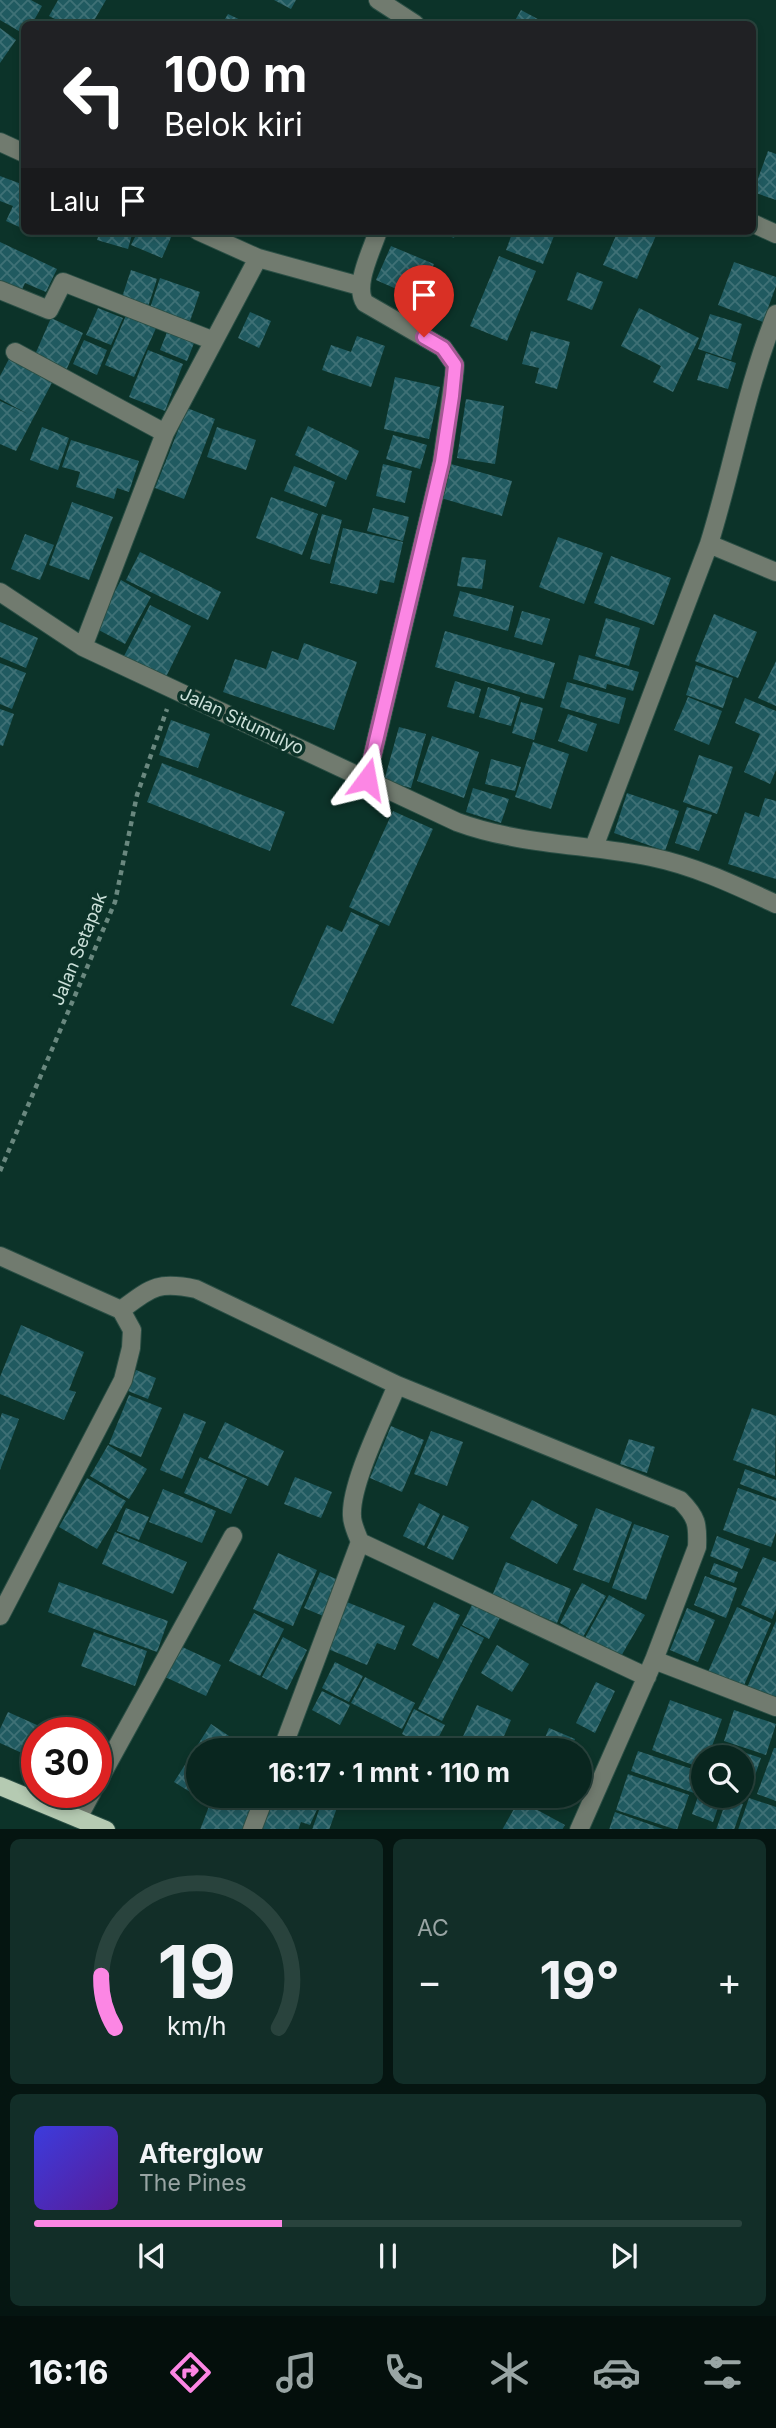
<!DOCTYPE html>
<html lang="id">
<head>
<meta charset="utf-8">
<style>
	body { margin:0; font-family:Inter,sans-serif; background:#122e28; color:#f1f3f6; height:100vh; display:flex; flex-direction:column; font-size:26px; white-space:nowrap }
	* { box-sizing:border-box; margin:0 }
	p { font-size:23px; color:#99a5a4 }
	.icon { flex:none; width:38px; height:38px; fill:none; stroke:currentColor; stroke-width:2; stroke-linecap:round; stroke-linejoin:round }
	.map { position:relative; height:1829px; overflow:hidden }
	.sheet { display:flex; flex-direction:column; gap:10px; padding:10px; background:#051511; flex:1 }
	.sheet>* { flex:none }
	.top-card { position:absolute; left:21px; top:21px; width:735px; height:214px; border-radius:10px; box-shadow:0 4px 10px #0003,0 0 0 2px #29433d; background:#202124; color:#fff; overflow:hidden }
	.buttons { position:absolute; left:691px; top:1745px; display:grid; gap:14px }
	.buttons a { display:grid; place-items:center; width:63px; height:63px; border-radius:50%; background:#09261f; box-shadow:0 4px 10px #0003,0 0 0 2px #29433d; font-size:35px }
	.speed { position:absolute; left:21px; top:1717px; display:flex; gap:14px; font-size:35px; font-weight:700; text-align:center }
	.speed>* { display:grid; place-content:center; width:91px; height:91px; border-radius:50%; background:#09261f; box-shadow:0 4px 10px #0003,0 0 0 2px #29433d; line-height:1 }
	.speed .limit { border:10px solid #d22; background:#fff; color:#111 }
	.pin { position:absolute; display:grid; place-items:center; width:60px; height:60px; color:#fff; margin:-72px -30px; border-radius:50% 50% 50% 0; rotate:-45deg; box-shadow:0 0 7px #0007 }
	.pin .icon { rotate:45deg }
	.me { position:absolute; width:77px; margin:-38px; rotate:13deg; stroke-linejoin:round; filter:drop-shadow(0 0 5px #0008) }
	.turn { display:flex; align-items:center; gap:24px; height:147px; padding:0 28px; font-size:32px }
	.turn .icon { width:91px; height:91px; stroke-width:2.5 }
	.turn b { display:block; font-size:49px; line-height:60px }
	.then { display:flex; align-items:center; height:66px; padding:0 28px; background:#0003; gap:14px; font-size:26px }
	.big { font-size:52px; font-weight:700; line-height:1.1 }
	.sheet .tile { flex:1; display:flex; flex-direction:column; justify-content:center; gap:10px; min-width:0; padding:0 24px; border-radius:10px; background:#122e28 }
	.sheet .dial { align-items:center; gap:0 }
	.dial svg { height:182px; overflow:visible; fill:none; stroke:#29433d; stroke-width:7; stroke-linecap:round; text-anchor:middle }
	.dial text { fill:#f1f3f6; stroke:none }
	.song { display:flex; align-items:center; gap:21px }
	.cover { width:84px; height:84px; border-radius:10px; background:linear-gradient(135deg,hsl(240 70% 55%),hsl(270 70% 35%)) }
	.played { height:7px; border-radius:4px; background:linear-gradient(90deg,#fc86e4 35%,#29433d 35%) }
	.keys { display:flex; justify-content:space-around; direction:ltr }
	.heat { display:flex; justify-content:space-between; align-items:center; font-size:38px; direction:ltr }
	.sheet .tiles { flex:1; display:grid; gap:10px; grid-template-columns:1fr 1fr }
	.tile:last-child { grid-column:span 2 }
	.trip { position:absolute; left:186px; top:1738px; width:406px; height:70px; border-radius:35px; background:#09261f; box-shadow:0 4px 10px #0003,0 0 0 2px #29433d; font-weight:700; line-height:70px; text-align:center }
	.tabs { display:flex; height:112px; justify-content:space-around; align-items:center; background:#040f0c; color:#99a5a4 }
	.tabs .icon { width:49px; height:49px }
	.tabs .current { color:#fc86e4 }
	.tabs b { font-size:32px; color:#f1f3f6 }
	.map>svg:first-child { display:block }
</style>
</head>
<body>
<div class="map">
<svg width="776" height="1830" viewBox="0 0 776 1830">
	<defs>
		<pattern id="building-cross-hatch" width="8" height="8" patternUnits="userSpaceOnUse" patternTransform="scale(1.75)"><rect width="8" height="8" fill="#205a60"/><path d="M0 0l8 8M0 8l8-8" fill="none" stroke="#3f7176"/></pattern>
	</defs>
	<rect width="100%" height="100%" fill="#0c3329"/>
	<path fill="url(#building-cross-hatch)" d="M0,0h31l11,6 -10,18h-8v10l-24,-14z
		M58,0h48l-14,24h-27l-16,-8z
		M274,0h22l-5,9z
		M521,10l26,14h-34z
		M228,14l21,10h-27z
		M0,28l16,12 -16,23z
		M768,151l8,3v46l-23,-8z
		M0,176l24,9v44l-18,-8 7,-15 -13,-5z
		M100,231h33l-5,18 -31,-9z
		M138,231h29l6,2 -11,25 -31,-13z
		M436,231h20l-2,7z
		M513,231h26l15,5 -11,28 -37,-14z
		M618,231h40l-21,48 -34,-14z
		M0,242l57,27 -11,23 -21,-9 -5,11 -20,-9z
		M391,246l43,18 -15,35 -43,-19z
		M499,256l37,15 -29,70 -37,-15z
		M734,262l42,15v9l-13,36 -45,-17z
		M131,270l26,9 -10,31 -26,-10z
		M577,272l26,10 -11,28 -25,-10z
		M160,278l40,14 -10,29 -40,-13z
		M98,308l25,10 -12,27 -25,-10z
		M639,308l60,30 -26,54 -20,-10 8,-16 -40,-20z
		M250,312l21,9 -12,27 -21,-10z
		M127,313l30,13 -23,51 -29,-12z
		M710,314l32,10 -11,36 -33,-11z
		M51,318l32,15 -19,42 -30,-18z
		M169,327l27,11 -9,23 -27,-11z
		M531,331l39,11 -13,47 -22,-6 4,-15 -17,-4z
		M357,336l28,10 -14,41 -49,-17 9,-25 20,7z
		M84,340l23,10 -10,25 -24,-11z
		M148,350l35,14 -18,47 -36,-14z
		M706,353l30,10 -8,26 -31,-9z
		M11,355l44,22 -39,74 -16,-7v-43l28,13 -28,-15v-23z
		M395,377l45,10 -11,52 -45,-10z
		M466,399l38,7 -9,58 -38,-6z
		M187,408l28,11 -31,80 -29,-11z
		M308,426l51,25 -13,29 -51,-25z
		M42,427l27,11 -11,32 -28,-10z
		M217,427l39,13 -10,30 -39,-13z
		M393,435l34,10 -7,24 -34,-10z
		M71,440l68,21 -10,31 -12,-4 -3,11 -38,-12 4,-15 -18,-5z
		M383,464l29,7 -7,32 -29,-7z
		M451,464l61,17 -10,35 -61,-18z
		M294,466l41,16 -9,25 -42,-16z
		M271,497l47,17 -16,41 -46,-17z
		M72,502l41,15 -24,63 -40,-15z
		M373,508l36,9 -6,24 -36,-10z
		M322,514l20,6 -12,44 -20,-5z
		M343,528l60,14 -9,41 -14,-3 -3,14 -47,-11z
		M25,534l29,11 -14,35 -29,-11z
		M558,537l45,16 -19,51 -45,-17z
		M140,552l81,40 -13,28 -82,-40z
		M611,556l60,22 -17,47 -60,-22z
		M462,557l24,3 -4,29 -25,-3z
		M121,580l30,17 -26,47 -30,-16z
		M460,591l54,15 -6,25 -55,-15z
		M150,605l41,21 -27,55 -42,-21z
		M522,611l28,8 -8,26 -28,-8z
		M714,614l43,18 -19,46 -43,-17z
		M606,618l34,10 -11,38 -34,-10z
		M0,622l38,16 -12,30 -26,-11z
		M445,631l110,32 -11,36 -109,-32z
		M304,643l53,19 -23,68 -111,-38 12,-33 31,10 6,-18 26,9z
		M579,655l60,17 -6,19 -26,-7 -1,5 -33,-10z
		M776,661v45l-18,-8z
		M0,663l26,10 -14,36 -12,-5z
		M696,665l37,13 -10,30 -37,-13z
		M455,681l26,8 -7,25 -27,-7z
		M567,682l59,16 -7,26 -59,-17z
		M488,687l32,10 -9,29 -32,-9z
		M688,697l34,14 -13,34 -35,-15z
		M745,698l31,13v59l-6,14 -26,-12 16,-38 -25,-11z
		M521,702l22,6 -9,32 -22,-7z
		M0,709l14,5 -11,32 -3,-1z
		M568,714l29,10 -10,28 -29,-11z
		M171,720l39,14 -12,34 -39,-13z
		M399,727l27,7 -15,54 -27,-7z
		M432,736l47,16 -15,46 -47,-17z
		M533,742l36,12 -18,55 -36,-12z
		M699,755l34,12 -16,47 -34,-12z
		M491,759l30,8 -6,24 -30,-7z
		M162,763l123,49 -15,39 -123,-49z
		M473,788l36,11 -8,24 -35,-11z
		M627,793l52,18 -14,40 -51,-18z
		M765,798l11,3v78l-48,-15 17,-52 14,5z
		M687,807l25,8 -13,36 -24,-8z
		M393,811l40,18 -44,97 -40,-19z
		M351,912l28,13 -46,99 -42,-19 36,-80 15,7z
		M21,1325l63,27 -15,38 7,2 -12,28 -64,-26v-17z
		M136,1370l20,8 -8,21 -20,-8z
		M129,1395l33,13 -21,49 -32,-13z
		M752,1408l24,8 -1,60 -42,-16z
		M2,1413l17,6 -19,51v-51z
		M184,1413l22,9 -24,57 -22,-9z
		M225,1422l59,29 -16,35 -60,-28z
		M391,1426l33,14 -22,52 -32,-14z
		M431,1431l32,11 -16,44 -33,-12z
		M629,1439l26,8 -8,26 -27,-9z
		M108,1445l39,24 -18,30 -39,-23z
		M200,1457l47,22 -16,35 -47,-21z
		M745,1469l31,11v18l-36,-14z
		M295,1477l37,15 -11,26 -37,-14z
		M87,1478l39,23 -29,48 -38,-22z
		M738,1488l38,13v31l-5,15 -48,-17z
		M163,1489l53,22 -14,32 -53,-21z
		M532,1500l46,25 -21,39 -47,-26z
		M419,1503l21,11 -16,32 -21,-10z
		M126,1508l23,9 -10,23 -22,-9z
		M596,1508l36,14 -23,61 -36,-13z
		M443,1515l26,12 -16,33 -26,-12z
		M634,1524l35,12 -23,64 -34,-12z
		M115,1532l72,30 -14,32 -71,-30z
		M717,1536l33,13 -8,20 -32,-13z
		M278,1553l39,17 -24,56 -40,-17z
		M763,1557l13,5v47l-4,10 -31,-14z
		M506,1562l65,27 -14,34 -65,-27z
		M714,1563l24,9 -4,11 -24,-9z
		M320,1572l23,10 -15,36 -24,-10z
		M705,1576l32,12 -11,30 -32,-13z
		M59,1582l109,39 -11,31 -109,-40z
		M582,1583l24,13 -23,41 -23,-14z
		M609,1595l36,20 -25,43 -35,-20z
		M475,1599l27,15 -13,25 -27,-14z
		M342,1600l63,26 -10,24 -18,-7 -10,22 -44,-18z
		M434,1602l26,13 -22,44 -26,-14z
		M737,1607l34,16 -29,67 -35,-16z
		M687,1608l28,12 -17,42 -28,-12z
		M254,1613l30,16 -24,47 -31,-15z
		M776,1621v82l-30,-13z
		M461,1626l23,12 -42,83 -24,-12z
		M94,1632l53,19 -12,35 -54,-20z
		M283,1637l24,13 -20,40 -25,-13z
		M178,1645l43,20 -15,31 -43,-20z
		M497,1645l32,19 -17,28 -31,-19z
		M335,1662l28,14 -14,26 -27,-14z
		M365,1677l50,26 -13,26 -51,-26z
		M596,1682l19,9 -20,42 -19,-10z
		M322,1691l28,14 -10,20 -28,-15z
		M670,1700l52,19 -14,38h-4v12l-52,-19z
		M477,1705l34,15 -13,30h-41z
		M414,1709l31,16 -13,25 -30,-16z
		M734,1710l42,14 -10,31 -42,-14z
		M8,1712l40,18 -1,2h-10l-2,27 -35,-16v-14z
		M211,1724l33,22 -3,4h-43v46h15l-5,7 -34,-21z
		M549,1728l26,11 -5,11h-30z
		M719,1744l42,14 -10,29 -9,-3v-27h-28z
		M774,1748h2v53l-19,-7z
		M638,1751l63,21 -7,21 -63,-22z
		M37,1760v22l-9,-4z
		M628,1774l61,21 -12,35 -61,-20z
		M703,1782l1,14h18l-9,26 -21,-8z
		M227,1796h33l-12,34h-48l11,-29 13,5z
		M272,1796h51l-13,29 -9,-3 -3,8h-32l-7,-3z
		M324,1796l15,6 -10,28h-17z
		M727,1798l16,6 -9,26h-18z
		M749,1798l27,9v23h-38z
		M519,1800l46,25 -3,5h-60z
		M615,1812l48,17v1h-54z"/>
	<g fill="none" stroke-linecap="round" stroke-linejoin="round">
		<g stroke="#2b4f45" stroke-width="20">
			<path id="minor" d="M378,0l37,24
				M0,142l24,11
				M752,223l24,11
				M198,231l60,27 102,28
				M0,290l49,20 14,-28 151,59
				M15,352l150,81
				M709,544l67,28
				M0,592l83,55 374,175c62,23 130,22 194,35 44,9 84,28 125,47
				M83,647l82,-214 93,-175
				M367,779l75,-317 12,-86 1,-11 -12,-17 -78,-45c-12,-17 7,-53 13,-72
				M594,847l115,-303c24,-77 37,-156 67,-230
				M0,1256l121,54 11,20 -1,18 -8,32 -123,236
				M121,1310c31,-23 37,-29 75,-21l201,96 283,115c17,17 18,24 17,47l-43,113 -75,170
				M360,1542l287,135
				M654,1660l122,47
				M282,1750l78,-208c-3,-8 -8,-18 -8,-26 -2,-32 32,-99 45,-131
				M96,1785l137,-249
				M78,1818l14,-26
				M252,1830l13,-34"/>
		</g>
		<g stroke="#2b4f45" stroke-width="20">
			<path id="major" d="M0,1786l106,44"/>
		</g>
		<path stroke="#6a887f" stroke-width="4.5" stroke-dasharray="5 5" stroke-linecap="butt" d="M0,1171l115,-269 22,-107 30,-86"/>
		<use href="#minor" stroke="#717b6f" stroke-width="18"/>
		<use href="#major" stroke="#b5cab2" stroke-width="18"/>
	</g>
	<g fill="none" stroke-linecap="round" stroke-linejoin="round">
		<g stroke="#a45794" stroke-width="18">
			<path id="route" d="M367,779l75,-317 10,-66 3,-31 -12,-17 -19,-11"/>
		</g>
		<use href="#route" stroke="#fc86e4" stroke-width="12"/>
	</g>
	<g text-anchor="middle" stroke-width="7" stroke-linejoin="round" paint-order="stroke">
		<g font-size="18" fill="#cbe0d9" stroke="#0c3329">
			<text transform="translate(242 721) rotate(25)" y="6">Jalan Situmulyo</text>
			<text transform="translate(79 949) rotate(-68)" y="6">Jalan Setapak</text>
		</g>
	</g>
</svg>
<div class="buttons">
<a><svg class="icon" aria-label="search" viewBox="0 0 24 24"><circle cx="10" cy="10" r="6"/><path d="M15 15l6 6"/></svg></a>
</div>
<div class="speed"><div class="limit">30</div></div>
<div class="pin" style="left:424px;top:337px;background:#d93025"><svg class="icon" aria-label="arrive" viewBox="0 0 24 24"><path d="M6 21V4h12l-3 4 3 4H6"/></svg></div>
<svg class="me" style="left:367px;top:779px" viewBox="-20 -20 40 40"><path d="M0-17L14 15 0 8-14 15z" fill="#fc86e4" stroke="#fff" stroke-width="4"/></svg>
<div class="trip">16:17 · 1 mnt · 110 m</div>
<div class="top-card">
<div class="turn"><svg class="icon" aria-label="left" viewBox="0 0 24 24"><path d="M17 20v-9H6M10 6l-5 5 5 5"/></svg><div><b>100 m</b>Belok kiri</div></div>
<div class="then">Lalu<svg class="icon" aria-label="arrive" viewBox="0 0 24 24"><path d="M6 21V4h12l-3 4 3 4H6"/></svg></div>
</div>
</div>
<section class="sheet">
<div class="tiles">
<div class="tile dial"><svg viewBox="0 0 100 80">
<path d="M14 69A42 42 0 1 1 86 69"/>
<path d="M14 69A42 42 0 0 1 8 46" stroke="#fc86e4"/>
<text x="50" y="56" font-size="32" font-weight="700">19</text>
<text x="50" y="72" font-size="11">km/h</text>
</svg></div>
<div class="tile"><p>AC</p>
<div class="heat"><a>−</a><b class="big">19°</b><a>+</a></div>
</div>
<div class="tile">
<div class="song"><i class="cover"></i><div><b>Afterglow</b><p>The Pines</p></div></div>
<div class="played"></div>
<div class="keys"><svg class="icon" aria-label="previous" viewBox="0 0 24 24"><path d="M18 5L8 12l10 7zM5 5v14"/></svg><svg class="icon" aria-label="pause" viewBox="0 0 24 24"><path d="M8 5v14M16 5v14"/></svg><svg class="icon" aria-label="next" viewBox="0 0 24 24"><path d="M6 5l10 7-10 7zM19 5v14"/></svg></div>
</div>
</div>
</section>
<nav class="tabs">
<b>16:16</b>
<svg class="icon current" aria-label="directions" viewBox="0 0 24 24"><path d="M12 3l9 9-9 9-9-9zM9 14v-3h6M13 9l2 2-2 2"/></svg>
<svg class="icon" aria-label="music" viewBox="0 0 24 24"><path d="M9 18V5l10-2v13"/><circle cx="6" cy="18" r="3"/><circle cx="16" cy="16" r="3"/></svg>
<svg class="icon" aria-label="phone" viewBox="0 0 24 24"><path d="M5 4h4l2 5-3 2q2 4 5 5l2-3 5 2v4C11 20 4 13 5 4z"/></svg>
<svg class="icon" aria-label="climate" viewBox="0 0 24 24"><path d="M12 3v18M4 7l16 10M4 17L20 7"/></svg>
<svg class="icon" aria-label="car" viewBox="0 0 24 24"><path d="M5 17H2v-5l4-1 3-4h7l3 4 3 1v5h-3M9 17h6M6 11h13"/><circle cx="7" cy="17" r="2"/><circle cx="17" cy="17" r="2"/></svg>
<svg class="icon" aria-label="filters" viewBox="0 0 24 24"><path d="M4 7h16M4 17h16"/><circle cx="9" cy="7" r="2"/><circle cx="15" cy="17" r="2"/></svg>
</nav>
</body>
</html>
